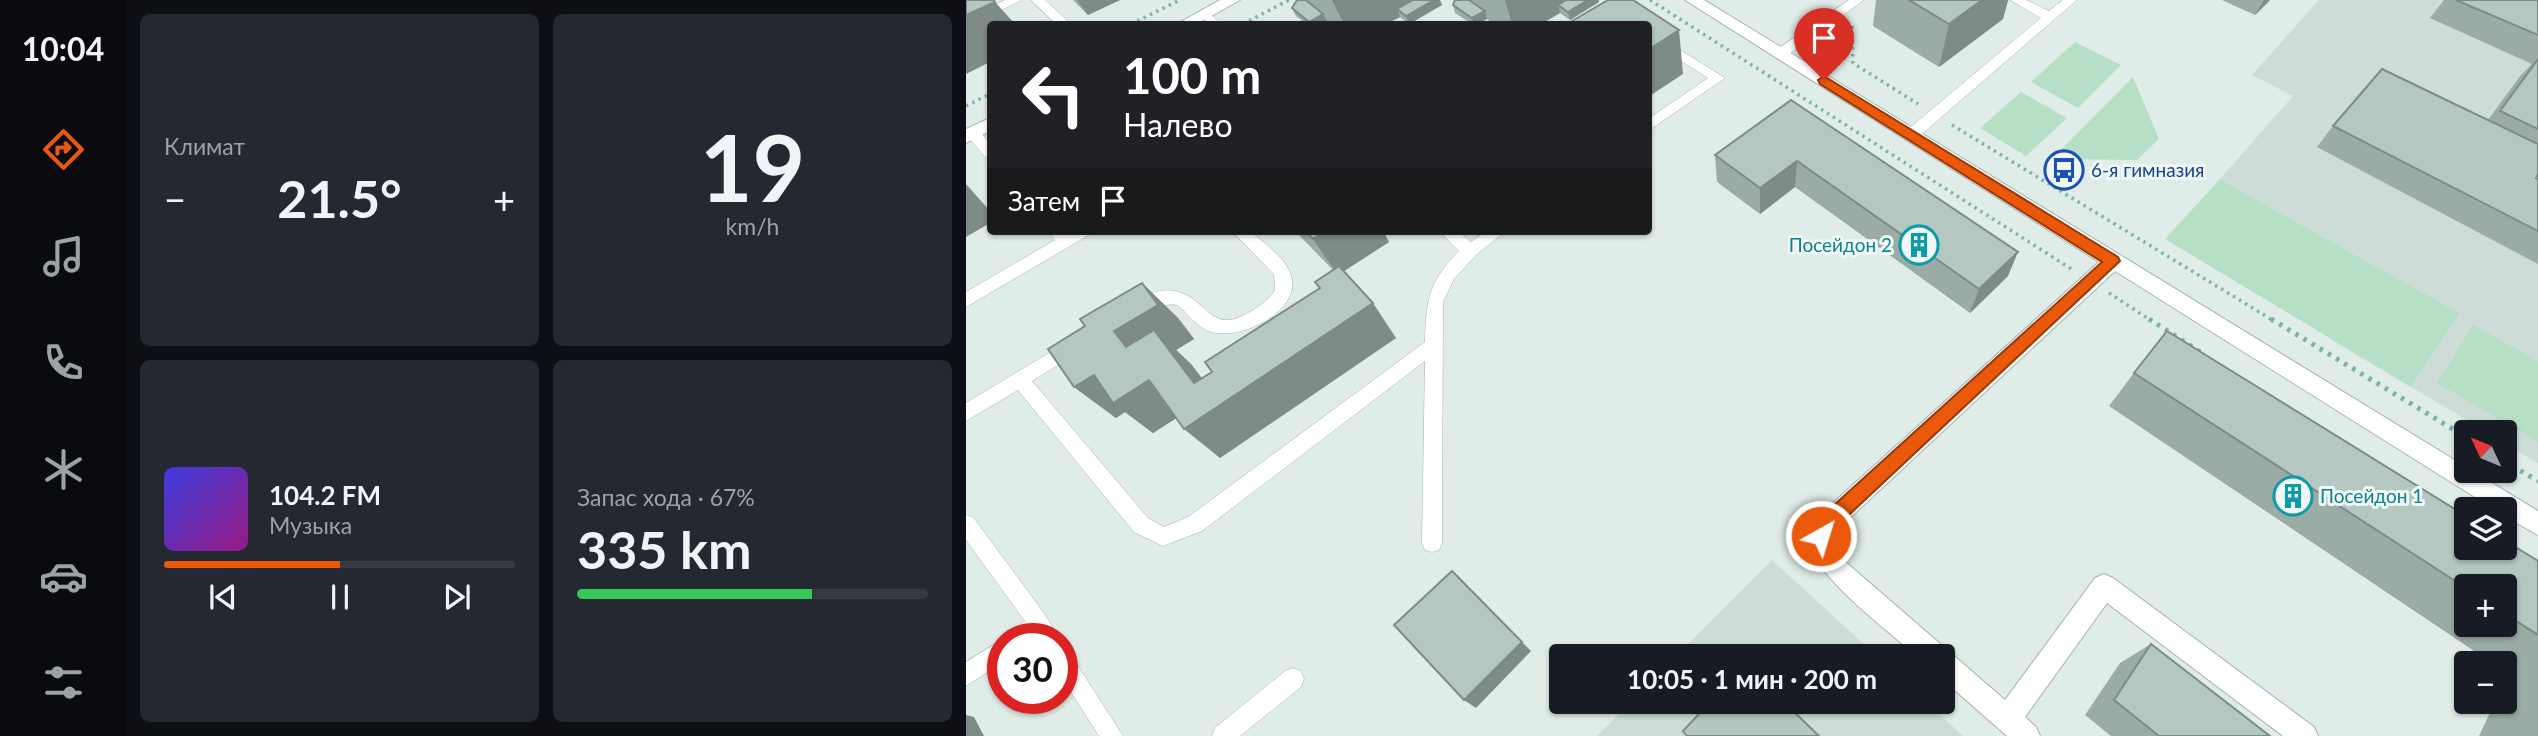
<!DOCTYPE html>
<html lang="ru">
<head>
<meta charset="utf-8">
<style>
	body { margin:0; font-family:Lato,sans-serif; background:#242831; color:#f1f3f6; height:100vh; display:flex; flex-direction:column; font-size:26px; white-space:nowrap }
	* { box-sizing:border-box; margin:0 }
	p { font-size:23px; color:#9ea1a6 }
	.icon { flex:none; width:38px; height:38px; fill:none; stroke:currentColor; stroke-width:2; stroke-linecap:round; stroke-linejoin:round }
	.map { position:relative; flex:1; overflow:hidden }
	.sheet { display:flex; flex-direction:column; gap:14px; padding:14px; background:#0d0f14; width:840px }
	.sheet>* { flex:none }
	.banner { position:absolute; left:21px; top:21px; width:665px; height:214px; border-radius:7px; box-shadow:0 2px 5px #0004; background:#202124; color:#fff; overflow:hidden }
	.needle { width:46px; rotate:314deg }
	.tools { position:absolute; left:1488px; top:420px; display:grid; gap:14px }
	.tools a { display:grid; place-items:center; width:63px; height:63px; border-radius:7px; background:#171b24; box-shadow:0 2px 5px #0004; font-size:35px }
	.speed { position:absolute; left:21px; top:623px; display:flex; gap:14px; font-size:35px; font-weight:700; text-align:center }
	.speed>* { display:grid; place-content:center; width:91px; height:91px; border-radius:50%; background:#171b24; box-shadow:0 2px 5px #0004; line-height:1 }
	.speed .limit { border:10px solid #d22; background:#fff; color:#111 }
	.pin { position:absolute; display:grid; place-items:center; width:60px; height:60px; color:#fff; margin:-72px -30px; border-radius:50% 50% 50% 0; rotate:-45deg; box-shadow:0 0 7px #0007 }
	.pin .icon { rotate:45deg }
	.me { position:absolute; width:77px; margin:-38px; rotate:39deg; stroke-linejoin:round; filter:drop-shadow(0 0 5px #0008) }
	.turn { display:flex; align-items:center; gap:24px; height:147px; padding:0 21px; font-size:32px }
	.turn .icon { width:91px; height:91px; stroke-width:2.5 }
	.turn b { display:block; font-size:49px; line-height:60px }
	.then { display:flex; align-items:center; height:66px; padding:0 21px; background:#0003; gap:14px; font-size:26px }
	.big { font-size:52px; font-weight:700; line-height:1.1 }
	.sheet .widget { flex:1; display:flex; flex-direction:column; justify-content:center; gap:10px; min-width:0; padding:0 24px; border-radius:10px; background:#242831 }
	.sheet .dial { align-items:center; gap:0 }
	.dial b { font-size:91px; line-height:1 }
	.song { display:flex; align-items:center; gap:21px }
	.cover { width:84px; height:84px; border-radius:10px; background:linear-gradient(135deg,hsl(240 70% 55%),hsl(310 70% 35%)) }
	.played { height:7px; border-radius:4px; background:linear-gradient(90deg,#ea580c 50%,#363941 50%) }
	.keys { display:flex; justify-content:space-around; direction:ltr }
	.heat { display:flex; justify-content:space-between; align-items:center; font-size:38px; direction:ltr }
	.charge { height:10px; border-radius:5px; background:linear-gradient(90deg,#34c759 67%,#363941 0) }
	.sheet .tiles { flex:1; display:grid; gap:14px; grid-template-columns:repeat(2,1fr) }
	.trip { position:absolute; left:583px; top:644px; width:406px; height:70px; border-radius:7px; background:#171b24; box-shadow:0 2px 5px #0004; font-weight:700; line-height:70px; text-align:center }
	main { display:flex; flex:1; min-height:0 }
	.dock { display:flex; flex-direction:column; width:126px; justify-content:space-around; align-items:center; background:#090b0e; color:#9ea1a6 }
	.dock .icon { width:49px; height:49px }
	.dock .active { color:#ea580c }
	.dock b { font-size:32px; color:#f1f3f6 }
	.map>svg:first-child { display:block }
</style>
</head>
<body>
<main>
<nav class="dock">
<b>10:04</b>
<svg class="icon active" aria-label="directions" viewBox="0 0 24 24"><path d="M12 3l9 9-9 9-9-9zM9 14v-3h6M13 9l2 2-2 2"/></svg>
<svg class="icon" aria-label="music" viewBox="0 0 24 24"><path d="M9 18V5l10-2v13"/><circle cx="6" cy="18" r="3"/><circle cx="16" cy="16" r="3"/></svg>
<svg class="icon" aria-label="phone" viewBox="0 0 24 24"><path d="M5 4h4l2 5-3 2q2 4 5 5l2-3 5 2v4C11 20 4 13 5 4z"/></svg>
<svg class="icon" aria-label="climate" viewBox="0 0 24 24"><path d="M12 3v18M4 7l16 10M4 17L20 7"/></svg>
<svg class="icon" aria-label="car" viewBox="0 0 24 24"><path d="M5 17H2v-5l4-1 3-4h7l3 4 3 1v5h-3M9 17h6M6 11h13"/><circle cx="7" cy="17" r="2"/><circle cx="17" cy="17" r="2"/></svg>
<svg class="icon" aria-label="filters" viewBox="0 0 24 24"><path d="M4 7h16M4 17h16"/><circle cx="9" cy="7" r="2"/><circle cx="15" cy="17" r="2"/></svg>
</nav>
<section class="sheet">
<div class="tiles">
<div class="widget"><p>Климат</p>
<div class="heat"><a>−</a><b class="big">21.5°</b><a>+</a></div>
</div>
<div class="widget dial"><b>19</b><p>km/h</p></div>
<div class="widget">
<div class="song"><i class="cover"></i><div><b>104.2 FM</b><p>Музыка</p></div></div>
<div class="played"></div>
<div class="keys"><svg class="icon" aria-label="previous" viewBox="0 0 24 24"><path d="M18 5L8 12l10 7zM5 5v14"/></svg><svg class="icon" aria-label="pause" viewBox="0 0 24 24"><path d="M8 5v14M16 5v14"/></svg><svg class="icon" aria-label="next" viewBox="0 0 24 24"><path d="M6 5l10 7-10 7zM19 5v14"/></svg></div>
</div>
<div class="widget"><p>Запас хода · 67%</p><b class="big">335 km</b><div class="charge"></div></div>
</div>
</section>
<div class="map">
<svg width="1572" height="736" viewBox="0 0 1572 736">
	<rect width="100%" height="100%" fill="#dfece8"/>
	<path fill="#cddcd7" d="M1353,0h219v463l-34,-20v-11h-17l-157,-93 51,-70 -161,-90 73,-83 -41,-21z
		M806,560l105,96h-201z
		M665,702h295l37,34h-366z"/>
	<path fill="#b5e0c6" d="M1109,42l46,23 -43,43 -47,-26z
		M1167,77l26,62 -22,21 -85,-1z
		M1055,92l46,26 -41,38 -46,-28z
		M1254,179l239,134 -48,74 -246,-148z
		M1507,325l65,36v81l-101,-59z"/>
	<g fill="none" stroke-linecap="round" stroke-linejoin="round">
		<g stroke="#a1b4b0" stroke-width="1">
			<path id="service" d="M39,0h17l-56,27v-9z
				M65,0h14l26,24h-15z
				M883,0h15l-78,56h-10v-6z
				M1044,0h16l23,11 14,-11h14l-161,139h-10l-2,-4 2,-4 135,-113z
				M239,10l17,14h-13l-11,-10z
				M682,30l77,48 -77,53v-12l60,-41 -60,-38z
				M7,128l5,1 12,15v14l-5,-1 -19,-23 2,-5z
				M83,231h42l-2,4 -123,72v-15l89,-52z
				M266,231h18c15,13 39,28 42,49 6,34 -59,64 -86,50 -12,-6 -19,-18 -29,-25 -16,-3 -30,10 -45,6l-2,-5 2,-5c13,-5 28,-13 42,-10 32,5 36,44 72,23 11,-6 22,-13 29,-24l-1,-16z
				M473,231h19l13,11 15,-11h20l-30,24 -22,24 -11,23 -1,241 -3,7 -7,2 -7,-2 -3,-7 3,-182 -223,170 -39,15 -29,-14 -116,-142 -52,31v-18l101,-61 6,-2 6,2 3,5 -3,5 -47,29 116,137 16,9 24,-10 237,-175c1,-42 4,-61 34,-91z
				M0,515l7,2 73,99 13,23h-52l3,-7 15,-11 -59,-81z
				M37,639v23l-37,24v-24z
				M96,649l7,3 54,84h-24l-37,-58z
				M327,668l8,3 3,8 -3,8 -61,49h-28l3,-8 70,-57z"/>
		</g>
		<g stroke="#a1b4b0" stroke-width="2">
			<path id="minor" d="M254,0h20l-43,24h-20z
				M719,0h19l762,467v4h6l66,40v24l-34,-19v-7h-10l-379,-238 -277,258 -3,19 6,10 164,142 90,-122 9,-4 9,4 201,149 4,9h-35l-176,-133 -82,114 11,10 4,9h-33l-65,-57v-23h-25c-24,-21 -105,-82 -106,-112 -1,-11 6,-22 11,-31l277,-251z
				M24,118v13l-24,12v-14z"/>
		</g>
		<path stroke="#7cb3a9" stroke-width="3.5" stroke-dasharray="2.5 4.5" stroke-linecap="butt" d="M684,0l423,270
			M165,24l49,-24
			M277,24l46,-24
			M886,26l1,37 65,41
			M0,106l24,-12
			M986,125l322,196
			M1143,293l43,28"/>
		<path stroke="#7cb3a9" stroke-width="5" stroke-dasharray="3.5 6" stroke-linecap="butt" d="M1183,319l53,34
			M1305,319l195,118
			M1538,461l34,20"/>
		<use href="#service" fill="#fff" fill-rule="evenodd"/>
		<use href="#minor" fill="#fff" fill-rule="evenodd"/>
	</g>
	<path fill="#9baba6" fill-rule="evenodd" d="M107,0h47l-32,15z
		M331,0h143l2,5 -33,19 -9,-7 -14,7h-57l-2,-2 -4,2h-17l-10,-8 -4,-8z
		M489,0h144v2l-29,18 -10,-7 -19,11h-46l-8,-5 -10,5h-5l-17,-11 -2,-8z
		M910,0h132l-5,19 -64,48 -66,-41z
		M1256,0h48l-15,15z
		M1478,0h94v174l-2,4 2,1v85l-221,-117 16,-21 155,-6 33,-45 11,-11 -102,-46z
		M825,100l217,176 -38,37 -175,-126 -35,27 -43,-32 -2,-27z
		M329,231h88l6,11 -45,29 52,67 -176,120 -44,-40 -23,15 -28,-21 -9,6 -42,-31 11,-61 57,-43 36,35 16,21 -18,11 15,14 11,14 10,-6 108,-83 -5,-7 18,-12z
		M1168,373l404,188v175h-59l16,-34h9v-22l3,-6 -3,-2v-9h-12l-383,-257zM1500,586h38v39h-38z
		M1185,644l119,92h-159l-26,-21 35,-52z"/>
	<path fill="#7e8b87" d="M111,0h43l-32,15z
		M366,0h85l-20,9 3,8 -14,7h-42z
		M468,0h6l2,5 -33,19 -3,-8z
		M539,0h72l-19,5 2,8 -19,11h-29z
		M622,0h11v2l-29,18 -2,-8z
		M1016,0h26l-5,19 -64,48 10,-43z
		M1298,0h6l-15,15z
		M29,2l20,22h-25v38l-24,12v-59z
		M519,11l2,8 -10,5h-3l-2,-6z
		M357,14l4,8 -4,2h-13l-1,-2z
		M713,30l4,44 -35,23v-47z
		M831,161l-2,26 -35,27v-26z
		M0,184l24,27v12l-24,14z
		M359,231h58l6,11 -51,33 -25,-36z
		M1052,252l-10,24 -38,37 9,-24z
		M176,283l36,35 16,21 -18,11 15,14 30,40 152,-101 23,35 -176,120 -36,-29 -70,-98z
		M128,375l55,5 37,32 -33,21 -28,-21 -9,6 -42,-31z
		M556,642l9,9 -55,57 -12,-8z
		M0,715l8,2 10,19h-18z"/>
	<path fill="#b4c7c1" stroke="#7e8b87" stroke-width="2" d="M0,0h28l1,2 -29,13z
		M331,0h9l17,14 -14,8 -17,-14z
		M447,0h21l-28,16 -9,-7z
		M489,0h14l16,11 -13,7 -19,-13z
		M600,0h22l-20,12 -10,-7z
		M642,0h25l46,30 -31,20v-26h-81z
		M943,0h73l-33,24z
		M1490,0h82v35z
		M1572,59v70l-38,-18z
		M1416,69l156,75v30l-2,4 2,1v52l-205,-105z
		M825,100l227,152 -39,37 -182,-128 -37,27 -45,-33z
		M339,231h20l-12,8z
		M373,266l34,37 -189,126 -35,-49 -36,23 -19,-28 -20,12 -26,-38 37,-23 -5,-7 62,-36 16,22 -44,26 12,16 28,-17 40,53 18,-11 -7,-10 115,-74 -5,-6z
		M1201,331l299,185v32h38v-8l34,21v74l-34,-22v-27h-38v2l-332,-215z
		M486,571l70,71 -58,58 -70,-75z
		M1185,644l119,92h-111l-45,-36z
		M744,702h74l35,34h-132l-4,-5z"/>
	<path fill="#ea580c" stroke="#983908" stroke-width="2" d="M858,76l294,181 2,4 -284,266 -9,15 -6,3 -6,-3 -3,-6 11,-21 279,-253 -282,-178 -2,-4z"/>
	<defs>
		<g id="bus-ring" transform="scale(2.0125)"><circle r="9.5" fill="#eff8f5" stroke="#1a4fb4" stroke-width="1.5"/><path d="M-5-6H5V4H4V6H2V4H-2V6H-4V4H-5ZM-3.5-4V0h7V-4ZM-3.5 1.2v1.5H-2V1.2ZM2 1.2v1.5H3.5V1.2Z" fill="#1a4fb4"/></g>
		<g id="building-ring" transform="scale(2.0125)"><circle r="9.5" fill="#eff8f5" stroke="#0f9aa8" stroke-width="1.5"/><path d="M-4-6H4V6H1V3H-1V6H-4ZM-2.5-4.3h1.7v1.8h-1.7ZM.8-4.3h1.7v1.8H.8ZM-2.5-1h1.7V.8h-1.7ZM.8-1h1.7V.8H.8Z" fill="#0f9aa8"/></g>
	</defs>
	<g fill-rule="evenodd">
		<use href="#bus-ring" x="1098" y="170"/>
		<use href="#building-ring" x="953" y="245"/>
		<use href="#building-ring" x="1327" y="496"/>
	</g>
	<g text-anchor="middle" stroke-width="6" stroke-linejoin="round" paint-order="stroke">
		<g font-size="19" fill="#164399" stroke="#eff8f5" text-anchor="start">
			<text x="1125" y="177">6-я гимназия</text>
		</g>
		<g font-size="19" fill="#0d838f" stroke="#eff8f5" text-anchor="end">
			<text x="926" y="252">Посейдон 2</text>
			<text x="1354" y="503" text-anchor="start">Посейдон 1</text>
		</g>
	</g>
</svg>
<div class="tools">
<a><svg class="needle" viewBox="-14 -14 28 28"><path d="M0-13l5 13h-10z" fill="#e53935"/><path d="M0 13l5-13h-10z" fill="#9ea1a6"/></svg></a>
<a><svg class="icon" aria-label="layers" viewBox="0 0 24 24"><path d="M12 4l9 5-9 5-9-5zM3 14l9 5 9-5"/></svg></a>
<a>+</a>
<a>−</a>
</div>
<div class="speed"><div class="limit">30</div></div>
<div class="pin" style="left:858px;top:80px;background:#d93025"><svg class="icon" aria-label="arrive" viewBox="0 0 24 24"><path d="M6 21V4h12l-3 4 3 4H6"/></svg></div>
<svg class="me" style="left:855px;top:536px" viewBox="-20 -20 40 40"><circle r="17" fill="#ea580c" stroke="#fff" stroke-width="3"/><path d="M0-11L8 9 0 5-8 9z" fill="#fff"/></svg>
<div class="trip">10:05 · 1 мин · 200 m</div>
<div class="banner">
<div class="turn"><svg class="icon" aria-label="left" viewBox="0 0 24 24"><path d="M17 20v-9H6M10 6l-5 5 5 5"/></svg><div><b>100 m</b>Налево</div></div>
<div class="then">Затем<svg class="icon" aria-label="arrive" viewBox="0 0 24 24"><path d="M6 21V4h12l-3 4 3 4H6"/></svg></div>
</div>
</div>
</main>
</body>
</html>
